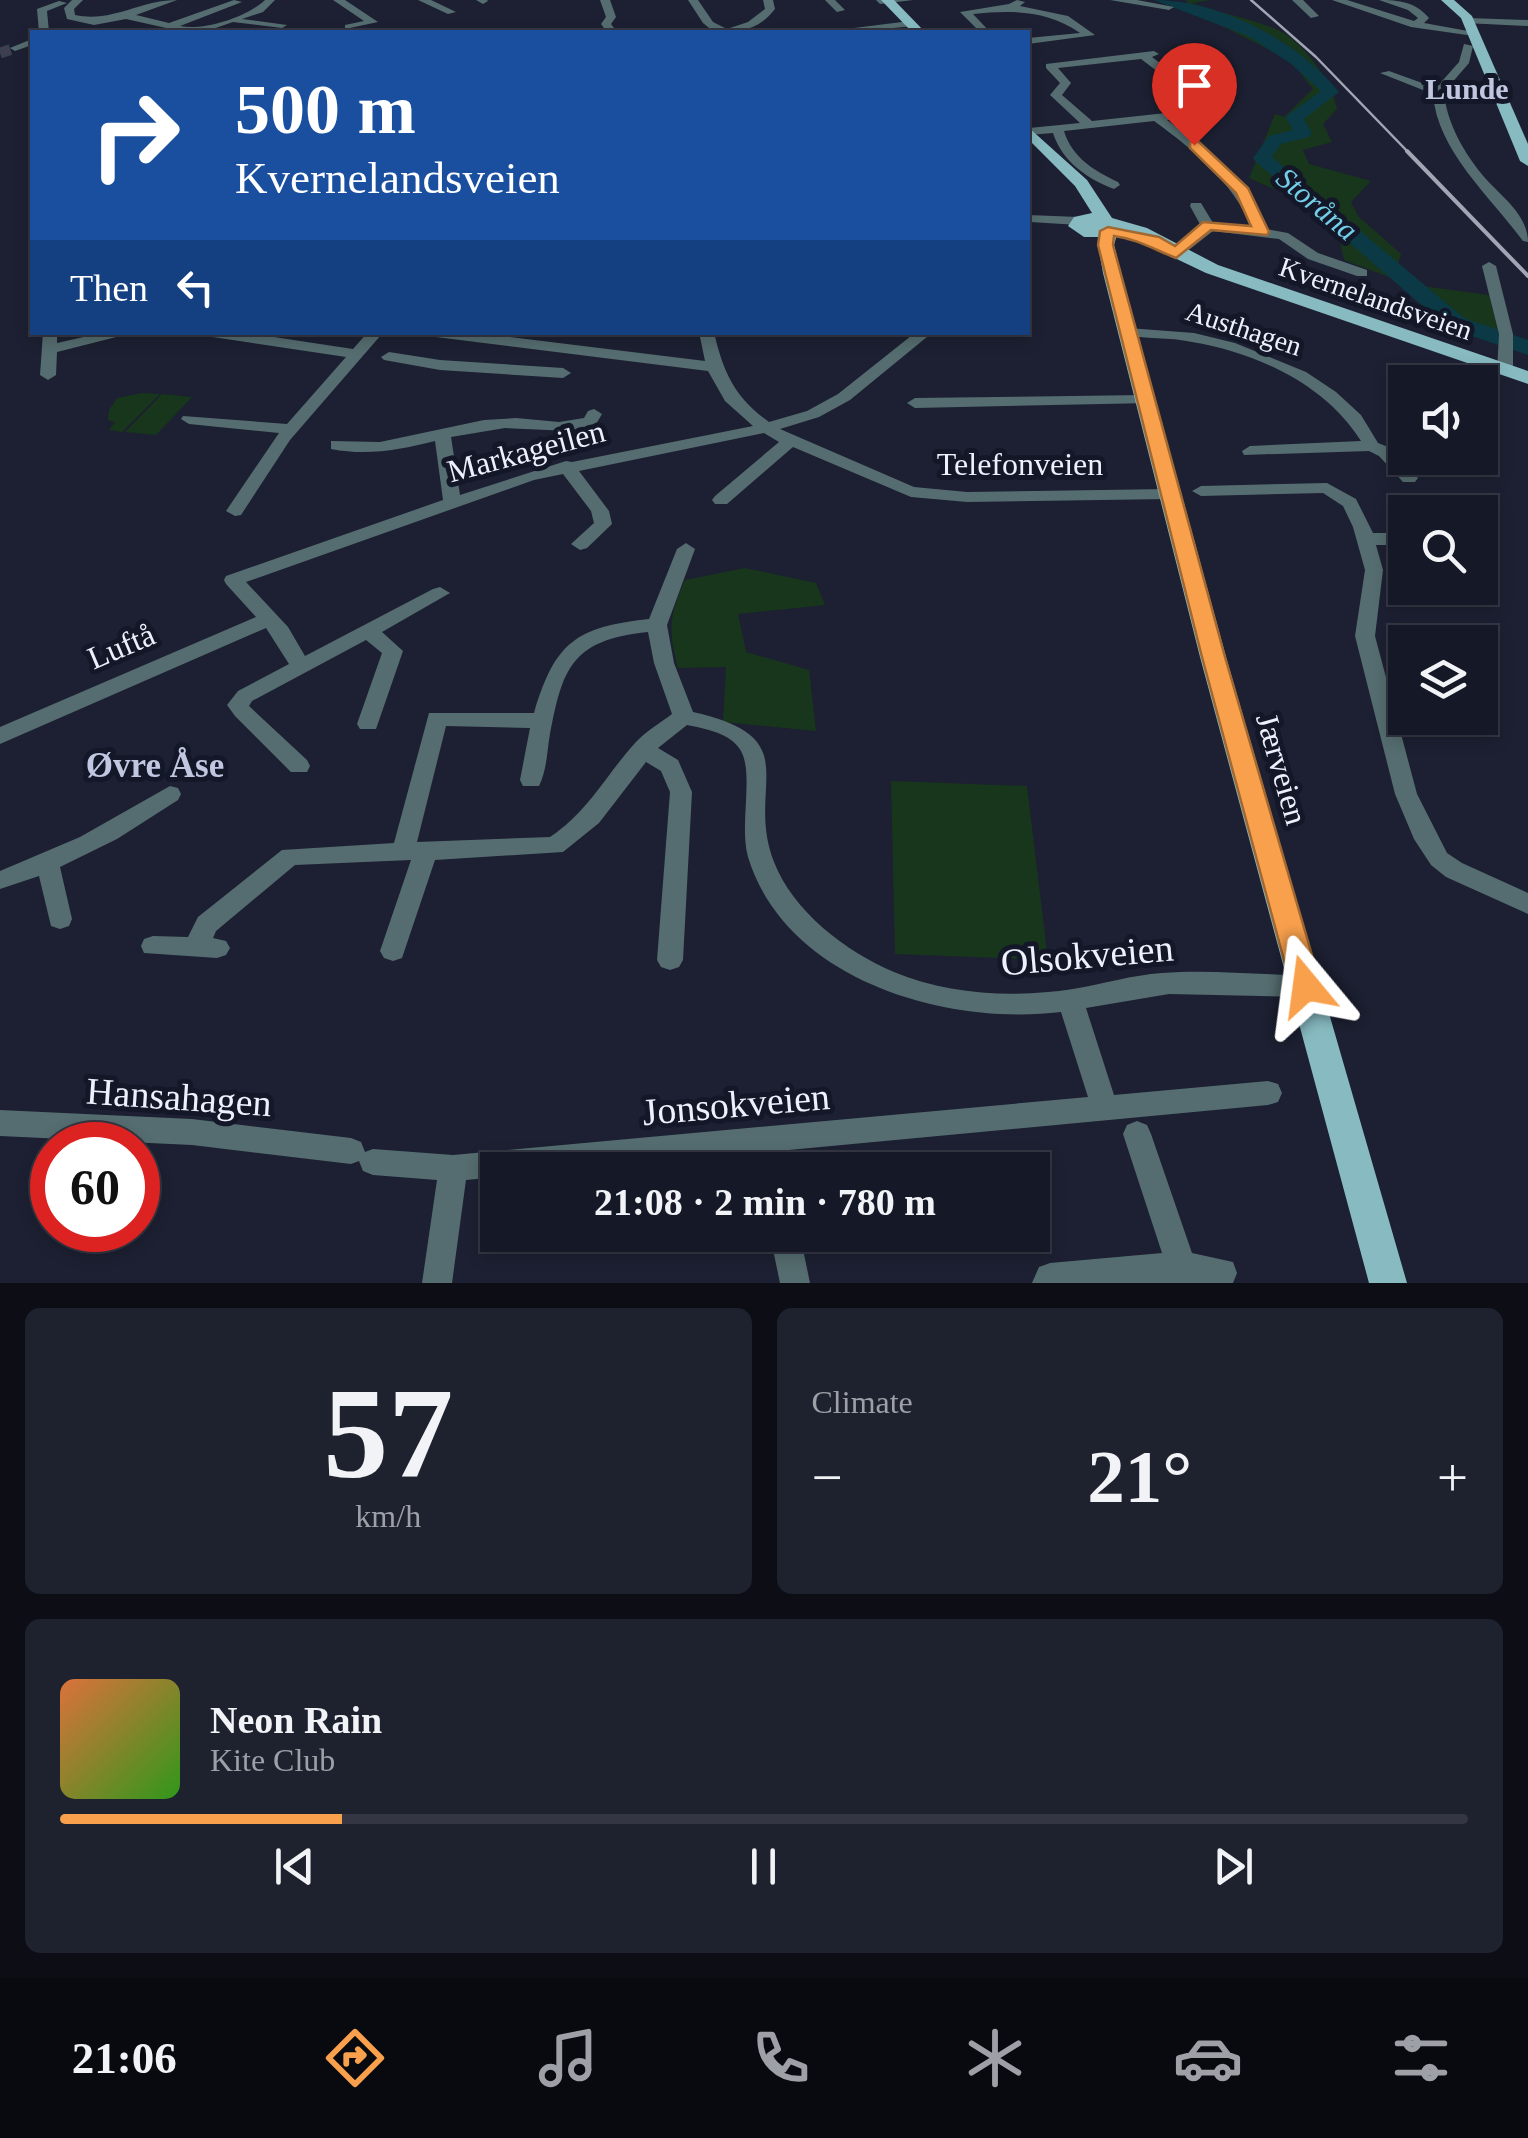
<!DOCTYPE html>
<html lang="en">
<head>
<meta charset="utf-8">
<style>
	body { margin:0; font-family:"Times New Roman",serif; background:#1e212e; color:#f1f3f6; height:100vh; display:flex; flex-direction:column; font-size:38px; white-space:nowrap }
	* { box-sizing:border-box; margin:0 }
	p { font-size:32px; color:#9da0a7 }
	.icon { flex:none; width:55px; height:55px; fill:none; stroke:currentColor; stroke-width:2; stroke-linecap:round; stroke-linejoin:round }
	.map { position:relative; height:1283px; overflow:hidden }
	.side { display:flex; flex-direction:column; gap:25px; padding:25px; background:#0c0d15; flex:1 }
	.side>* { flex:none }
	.banner { position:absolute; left:30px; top:30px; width:1000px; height:305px; border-radius:0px; box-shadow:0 5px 15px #0003,0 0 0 2px #343743; background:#1a4fa0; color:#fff; overflow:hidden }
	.fabs { position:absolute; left:1388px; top:365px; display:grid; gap:20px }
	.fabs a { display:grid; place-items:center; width:110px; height:110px; border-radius:0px; background:#151826; box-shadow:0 5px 15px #0003,0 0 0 2px #343743; font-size:50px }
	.speed { position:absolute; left:30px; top:1122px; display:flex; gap:20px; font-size:50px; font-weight:700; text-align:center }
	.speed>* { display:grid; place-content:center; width:130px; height:130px; border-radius:50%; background:#151826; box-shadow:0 5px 15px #0003,0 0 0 2px #343743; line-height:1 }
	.speed .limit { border:15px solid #d22; background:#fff; color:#111 }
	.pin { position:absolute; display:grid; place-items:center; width:85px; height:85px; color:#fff; margin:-102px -42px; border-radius:50% 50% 50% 0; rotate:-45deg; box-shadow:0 0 10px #0007 }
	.pin .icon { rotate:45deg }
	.me { position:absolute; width:110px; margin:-55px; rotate:344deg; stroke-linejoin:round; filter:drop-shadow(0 0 8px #0008) }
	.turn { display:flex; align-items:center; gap:35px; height:210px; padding:0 40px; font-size:45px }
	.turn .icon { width:130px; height:130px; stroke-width:2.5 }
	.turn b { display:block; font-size:70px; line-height:85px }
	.then { display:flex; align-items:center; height:95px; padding:0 40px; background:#0003; gap:20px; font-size:38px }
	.big { font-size:75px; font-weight:800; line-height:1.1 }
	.side .card { flex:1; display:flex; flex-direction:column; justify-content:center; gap:15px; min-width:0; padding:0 35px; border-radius:15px; background:#1e212e }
	.side .dial { align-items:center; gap:0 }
	.dial b { font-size:130px; line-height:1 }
	.song { display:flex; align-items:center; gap:30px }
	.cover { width:120px; height:120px; border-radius:15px; background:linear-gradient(135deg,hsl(20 70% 55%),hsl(110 70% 35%)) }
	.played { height:10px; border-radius:5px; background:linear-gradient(90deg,#f9a04c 20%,#343743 20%) }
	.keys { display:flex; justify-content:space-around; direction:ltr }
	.heat { display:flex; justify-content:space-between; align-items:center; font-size:55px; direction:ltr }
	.side .tiles { flex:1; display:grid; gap:25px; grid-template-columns:1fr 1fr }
	.card:last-child { grid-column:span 2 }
	.trip { position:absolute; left:480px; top:1152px; width:570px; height:100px; border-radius:0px; background:#151826; box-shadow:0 5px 15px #0003,0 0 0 2px #343743; font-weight:800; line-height:100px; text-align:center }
	.tab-bar { display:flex; height:160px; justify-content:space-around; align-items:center; background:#080a0f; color:#9da0a7 }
	.tab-bar .icon { width:70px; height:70px }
	.tab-bar .on { color:#f9a04c }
	.tab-bar b { font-size:45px; color:#f1f3f6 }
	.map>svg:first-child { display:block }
</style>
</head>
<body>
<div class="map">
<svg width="1528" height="1283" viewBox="0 0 1528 1283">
	<rect width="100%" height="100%" fill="#1c2032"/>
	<path fill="#18361b" d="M1185,0h26l-19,3c27,10 57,15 84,26 26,11 56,52 61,80l-14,15 9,18 -29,8 6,14 62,17 -20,21 7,14 43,38 -7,25 -50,-19 -9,-44 -86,-38 26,-64 9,3 29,-28 -22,-28 -108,-55 5,-4z
		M1422,286l67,9 11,45c-33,-12 -56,-26 -78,-54z
		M142,393l18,1 -38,38 -13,-2 6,-8 -7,-2 1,-10 8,-12z
		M162,394l30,3 -36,38 -31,-3z
		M745,568l71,15 9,22 -87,9 8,38 63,18 7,61 -93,-9 3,-55 -48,1c-10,-38 -9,-52 7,-88z
		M891,781l136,5 21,174 -153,-6z"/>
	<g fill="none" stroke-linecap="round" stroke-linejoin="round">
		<path fill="#0b3945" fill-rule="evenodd" d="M1154,0c66,0 144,41 185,92l-35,27 8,14 -3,4 -28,7 -9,13 192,161 64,22v15l-80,-27 -192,-166 -3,-4 16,-22 24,-6 -7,-12 3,-4 32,-23 -31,-28 -42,-27z"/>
		<path stroke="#3b3f50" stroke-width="11" stroke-dasharray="11 5" stroke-linecap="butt" d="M0,53l15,-5"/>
		<path fill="#556d70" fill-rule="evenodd" d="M72,0h11l-9,9 1,6c37,8 65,-15 102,-15l-41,15 33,8 65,-23 8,2 -62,24c24,5 67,-9 85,-26h10l-12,12 -21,7 45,6 -5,3 -49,-6 -29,10h-20l-58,-13 -32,6 -27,-6 -3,-11z
			M333,0h12l33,22 -33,7v-4l19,-4z
			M418,0h13l25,12 -8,2z
			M476,0h11l1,1 -5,3z
			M600,0h10l6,17 -5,7 6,8h-10l-6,-8 5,-7z
			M688,0h10l15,22 14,7 21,-7 17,-13 -2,-9h10l2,9c-17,22 -35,23 -61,23l-11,-9z
			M825,0h10l10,10 -8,2z
			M876,0h37l-33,4z
			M1017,0l8,2 -5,4 48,10 27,19 -67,9v-6l52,-5c-33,-23 -69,-23 -107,-19l17,18h-10l-20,-20 49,-8z
			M1110,0h27l37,7 -5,3z
			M1292,0h11l16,16 -8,2z
			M1332,0h15l67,21 4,-3 -10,-8 -29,-10c20,0 37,2 50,18l-5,5 55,10 -5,3 -63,-9z
			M59,1l8,2 -20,8 2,21h-10l-2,-23z
			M1468,18l60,2v6l-63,-3z
			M910,21l4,5 -63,6 -21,-1z
			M32,39v6l-17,6 -5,-3z
			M1464,44l9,2 -4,17 -25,29c2,30 21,63 41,86 16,18 43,37 43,64l-5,-1c-32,-44 -86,-90 -90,-147l-53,-21 9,-2 47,17 23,-26z
			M1154,51l5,3 -7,3 47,36c-8,17 -14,25 -32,27 43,30 77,61 99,109l22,4 30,20 49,17v6h-10l-49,-17 -29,-20 -66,-8 -32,25h-10v-6l30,-24 -11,-20 1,-3h10l12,20 39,4c-22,-48 -57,-76 -98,-106l-90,10c8,27 31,40 54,51l2,3 -6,4c-27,-10 -52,-28 -61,-56l-25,2 1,-7 51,-5 -30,-28 10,-12 -14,-15v-4zM1141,59l46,35 -12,18 -83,9 -30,-26 9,-12 -13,-15z
			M1028,215l51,2 7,4 -7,4 -49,-3z
			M1489,262l7,4 17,68v37l-8,5 -8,-5 2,-37 -17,-68z
			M1128,328l66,5 41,10 71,29 30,20 25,23 17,28 13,5 27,30 -3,4h-12l-24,-26 -10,-5 -125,4 -2,-4 8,-5 111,-5c-36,-57 -104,-88 -169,-99 -23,-5 -47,-3 -69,-7l-2,-3z
			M43,332h14v11l49,-11h30l-79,20 -1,23 -8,5 -8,-5z
			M199,332h41l113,17 15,-17 13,3 -91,105 -49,75 -6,1 -9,-5 53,-78 -90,-9 -8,-5 2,-3 104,8 59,-67 -140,-21z
			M421,332h48l236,29 -6,-29h15c9,40 21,66 55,90l38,-11 31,-17 78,-62h17l-83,68 -31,17 -39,12 134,58 53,5 202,-3 9,5 -9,5 -202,3 -56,-5 -118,-50 -66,57h-12l-3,-4 3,-4 64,-54 -15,-9 -185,38 30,40 3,13 -25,24 -7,2 -9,-6 23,-21 -3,-12 -28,-37 -29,6 -288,102 42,45 17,29 128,-67 7,-2 10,6 -68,39 21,19 -27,78h-16l-3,-5 25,-71 -16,-13 -114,61 -3,5 58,54 3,6 -3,6h-16l-56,-56 -8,-11 11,-14 51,-27 -23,-36 -266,116v-17l256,-110 -30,-33 -2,-4 2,-4 217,-76 -8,-59c-35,9 -68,15 -104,8v-8l49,1 104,-22 32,-2 43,4 25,-4 4,-7 6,-2 8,5 -6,10 -26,7 -65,-3 -54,9 9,58 106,-34 6,1 181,-36 -28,-25 -17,-30 -280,-35z
			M389,352l51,8 123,8 8,5 -8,5 -123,-8 -56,-10 -3,-3z
			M1146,395l8,5 -2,3 -237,5 -8,-5 8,-5z
			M1327,483l29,16 17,34h32v12h-29l7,25 -8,66 42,158 30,59 15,10 66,30v21l-82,-37 -15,-12 -17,-26 -19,-45 -40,-158 10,-66 -12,-43 -10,-21 -20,-13 -122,3 -9,-5 9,-5z
			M686,543l9,6 -28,76 7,38 19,49c117,26 51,73 81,150 19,49 72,90 120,110 54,23 121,26 179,17 30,-5 59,-14 89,-16 48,-4 96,2 144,2l9,3 4,8 -4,8 -9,3 -137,-3 -83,14 28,87 154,-14 10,3 4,9 -4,9 -10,3 -693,65h-77v7l-32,3 -14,103h-30l15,-103 -64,-5 -10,-4 -4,-10 -8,3 -159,-19 -192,-9v-26l192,9 159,19 10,4 4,10 8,-3 80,6 635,-58 -27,-85c-114,14 -275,-31 -313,-155 -9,-32 6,-82 -7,-106 -10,-18 -35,-22 -54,-26l-29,23 20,12 14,32 -9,168 -4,7 -9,3 -9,-3 -4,-7 13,-168 -9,-21 -15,-9 -47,61 -36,29 -128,8 -33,98 -9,3 -9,-3 -4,-7 31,-91 -116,5 -79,66 -3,7 13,3 4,7 -4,7 -9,3 -73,-5 -3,-7 3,-7 9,-3 35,1 10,-20 84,-67 112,-7 35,-130h105c21,-71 42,-86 115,-94l28,-70zM648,632l6,31 18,51c-12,9 -27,18 -37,29 -29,32 -47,69 -85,94l-133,5 29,-116 84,2 -10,52 3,6h16c7,-14 8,-31 10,-46 13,-72 22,-100 99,-108z
			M1456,588h19l8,12 -10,6 -7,-2z
			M170,786l8,2 3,6 -3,6 -61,39 -57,28 12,52 -3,7 -9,3 -9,-3 -12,-50 -39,13v-18l80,-34z
			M1137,1121l10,4 4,9 41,119 41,9 4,11 -4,10h-201l7,-16 11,-4 112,-10 -39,-119 4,-9z
			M770,1235h30l10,48h-30z"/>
		<path fill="#87bac1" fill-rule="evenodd" d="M881,0h13l31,32h-13z
			M1441,0h13l18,16 56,128v22l-8,-5 -59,-143z
			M1028,127l59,53 25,38 35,10 71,37 310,106v13l-322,-111 -88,-42 -4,14 7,28 105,384 181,626h-38l-169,-626 -97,-384 -5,-28 2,-8h-16l-16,-11 6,-9 18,-4 -17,-27 -47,-47z"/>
		<path stroke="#a2a6b4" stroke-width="2.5" d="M1251,0l65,57 94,97"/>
		<path stroke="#a2a6b4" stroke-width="4" d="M1407,151l121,125"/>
	</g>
	<path fill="#f9a04c" stroke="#a26831" stroke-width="2.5" d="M1190,142h9l49,46 21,44 -2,3 -56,-5 -35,28c-21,-8 -38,-19 -62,-22l-1,9 112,412 96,329 -5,9 -10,3 -10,-3 -5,-9 -89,-329 -104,-412 2,-14 8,-4 51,10 16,9 28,-24 48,4 -15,-33 -46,-45z"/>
	<g text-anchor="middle" stroke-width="10" stroke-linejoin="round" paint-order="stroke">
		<g font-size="28" fill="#edf1fd" stroke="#131728">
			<text transform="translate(1376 298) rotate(19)" y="10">Kvernelandsveien</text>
			<text transform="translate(1244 328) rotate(18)" y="10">Austhagen</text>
		</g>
		<g font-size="30" font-weight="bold" fill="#c1c7e0" stroke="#131728">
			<text x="1467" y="99">Lunde</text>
		</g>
		<g font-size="30" font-style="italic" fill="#73cee8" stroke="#131728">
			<text transform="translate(1317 204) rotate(40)" y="10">Storåna</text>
		</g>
		<g font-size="32" fill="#edf1fd" stroke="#131728">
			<text transform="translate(526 451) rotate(-15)" y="11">Markageilen</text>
			<text x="1020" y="475">Telefonveien</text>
			<text transform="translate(121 646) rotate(-23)" y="11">Luftå</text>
			<text transform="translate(1282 769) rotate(74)" y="11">Jærveien</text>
		</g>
		<g font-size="35" font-weight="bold" fill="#c1c7e0" stroke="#131728">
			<text x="155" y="777">Øvre Åse</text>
		</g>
		<g font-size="38" fill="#edf1fd" stroke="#131728">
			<text transform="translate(1087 955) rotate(-5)" y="13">Olsokveien</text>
			<text transform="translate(179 1097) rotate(4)" y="13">Hansahagen</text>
			<text transform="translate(736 1104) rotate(-5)" y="13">Jonsokveien</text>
		</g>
	</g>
</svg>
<div class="fabs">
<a><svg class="icon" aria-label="sound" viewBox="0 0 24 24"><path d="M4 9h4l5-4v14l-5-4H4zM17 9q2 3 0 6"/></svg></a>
<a><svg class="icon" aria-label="search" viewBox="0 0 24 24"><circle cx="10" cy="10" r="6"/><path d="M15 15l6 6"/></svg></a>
<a><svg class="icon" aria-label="layers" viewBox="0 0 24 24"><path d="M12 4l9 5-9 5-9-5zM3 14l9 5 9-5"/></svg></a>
</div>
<div class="speed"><div class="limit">60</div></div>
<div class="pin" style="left:1194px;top:145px;background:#d93025"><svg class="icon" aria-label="arrive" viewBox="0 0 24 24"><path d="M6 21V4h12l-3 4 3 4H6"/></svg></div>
<svg class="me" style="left:1306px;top:986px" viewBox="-20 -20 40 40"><path d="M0-17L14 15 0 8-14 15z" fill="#f9a04c" stroke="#fff" stroke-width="4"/></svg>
<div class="trip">21:08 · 2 min · 780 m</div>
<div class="banner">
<div class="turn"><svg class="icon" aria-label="right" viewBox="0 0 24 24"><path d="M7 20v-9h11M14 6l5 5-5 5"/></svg><div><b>500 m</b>Kvernelandsveien</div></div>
<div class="then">Then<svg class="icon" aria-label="left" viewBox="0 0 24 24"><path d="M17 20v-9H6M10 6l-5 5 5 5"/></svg></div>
</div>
</div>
<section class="side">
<div class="tiles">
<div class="card dial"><b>57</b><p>km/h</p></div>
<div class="card"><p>Climate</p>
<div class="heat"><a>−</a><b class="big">21°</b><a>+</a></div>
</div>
<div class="card">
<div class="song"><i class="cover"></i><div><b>Neon Rain</b><p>Kite Club</p></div></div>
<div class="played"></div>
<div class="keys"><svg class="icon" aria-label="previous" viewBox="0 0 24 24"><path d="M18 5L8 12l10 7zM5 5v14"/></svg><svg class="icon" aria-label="pause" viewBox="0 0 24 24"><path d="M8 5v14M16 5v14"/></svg><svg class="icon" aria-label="next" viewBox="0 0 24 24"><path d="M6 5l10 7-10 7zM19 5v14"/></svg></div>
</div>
</div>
</section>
<nav class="tab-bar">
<b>21:06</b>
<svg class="icon on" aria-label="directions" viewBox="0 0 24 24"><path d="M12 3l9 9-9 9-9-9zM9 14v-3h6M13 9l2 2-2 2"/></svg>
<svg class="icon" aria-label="music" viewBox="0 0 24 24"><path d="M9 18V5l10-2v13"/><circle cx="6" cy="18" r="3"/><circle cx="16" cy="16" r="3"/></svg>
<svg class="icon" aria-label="phone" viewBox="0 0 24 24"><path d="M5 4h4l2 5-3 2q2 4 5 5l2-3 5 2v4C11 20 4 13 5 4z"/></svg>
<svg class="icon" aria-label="climate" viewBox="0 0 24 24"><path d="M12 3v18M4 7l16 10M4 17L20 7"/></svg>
<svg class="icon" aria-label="car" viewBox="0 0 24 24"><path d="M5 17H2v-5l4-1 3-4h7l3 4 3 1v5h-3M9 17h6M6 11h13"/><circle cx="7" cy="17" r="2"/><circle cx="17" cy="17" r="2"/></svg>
<svg class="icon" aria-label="filters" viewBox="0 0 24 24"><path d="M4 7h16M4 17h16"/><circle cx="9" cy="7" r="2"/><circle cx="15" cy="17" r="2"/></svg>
</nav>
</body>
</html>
